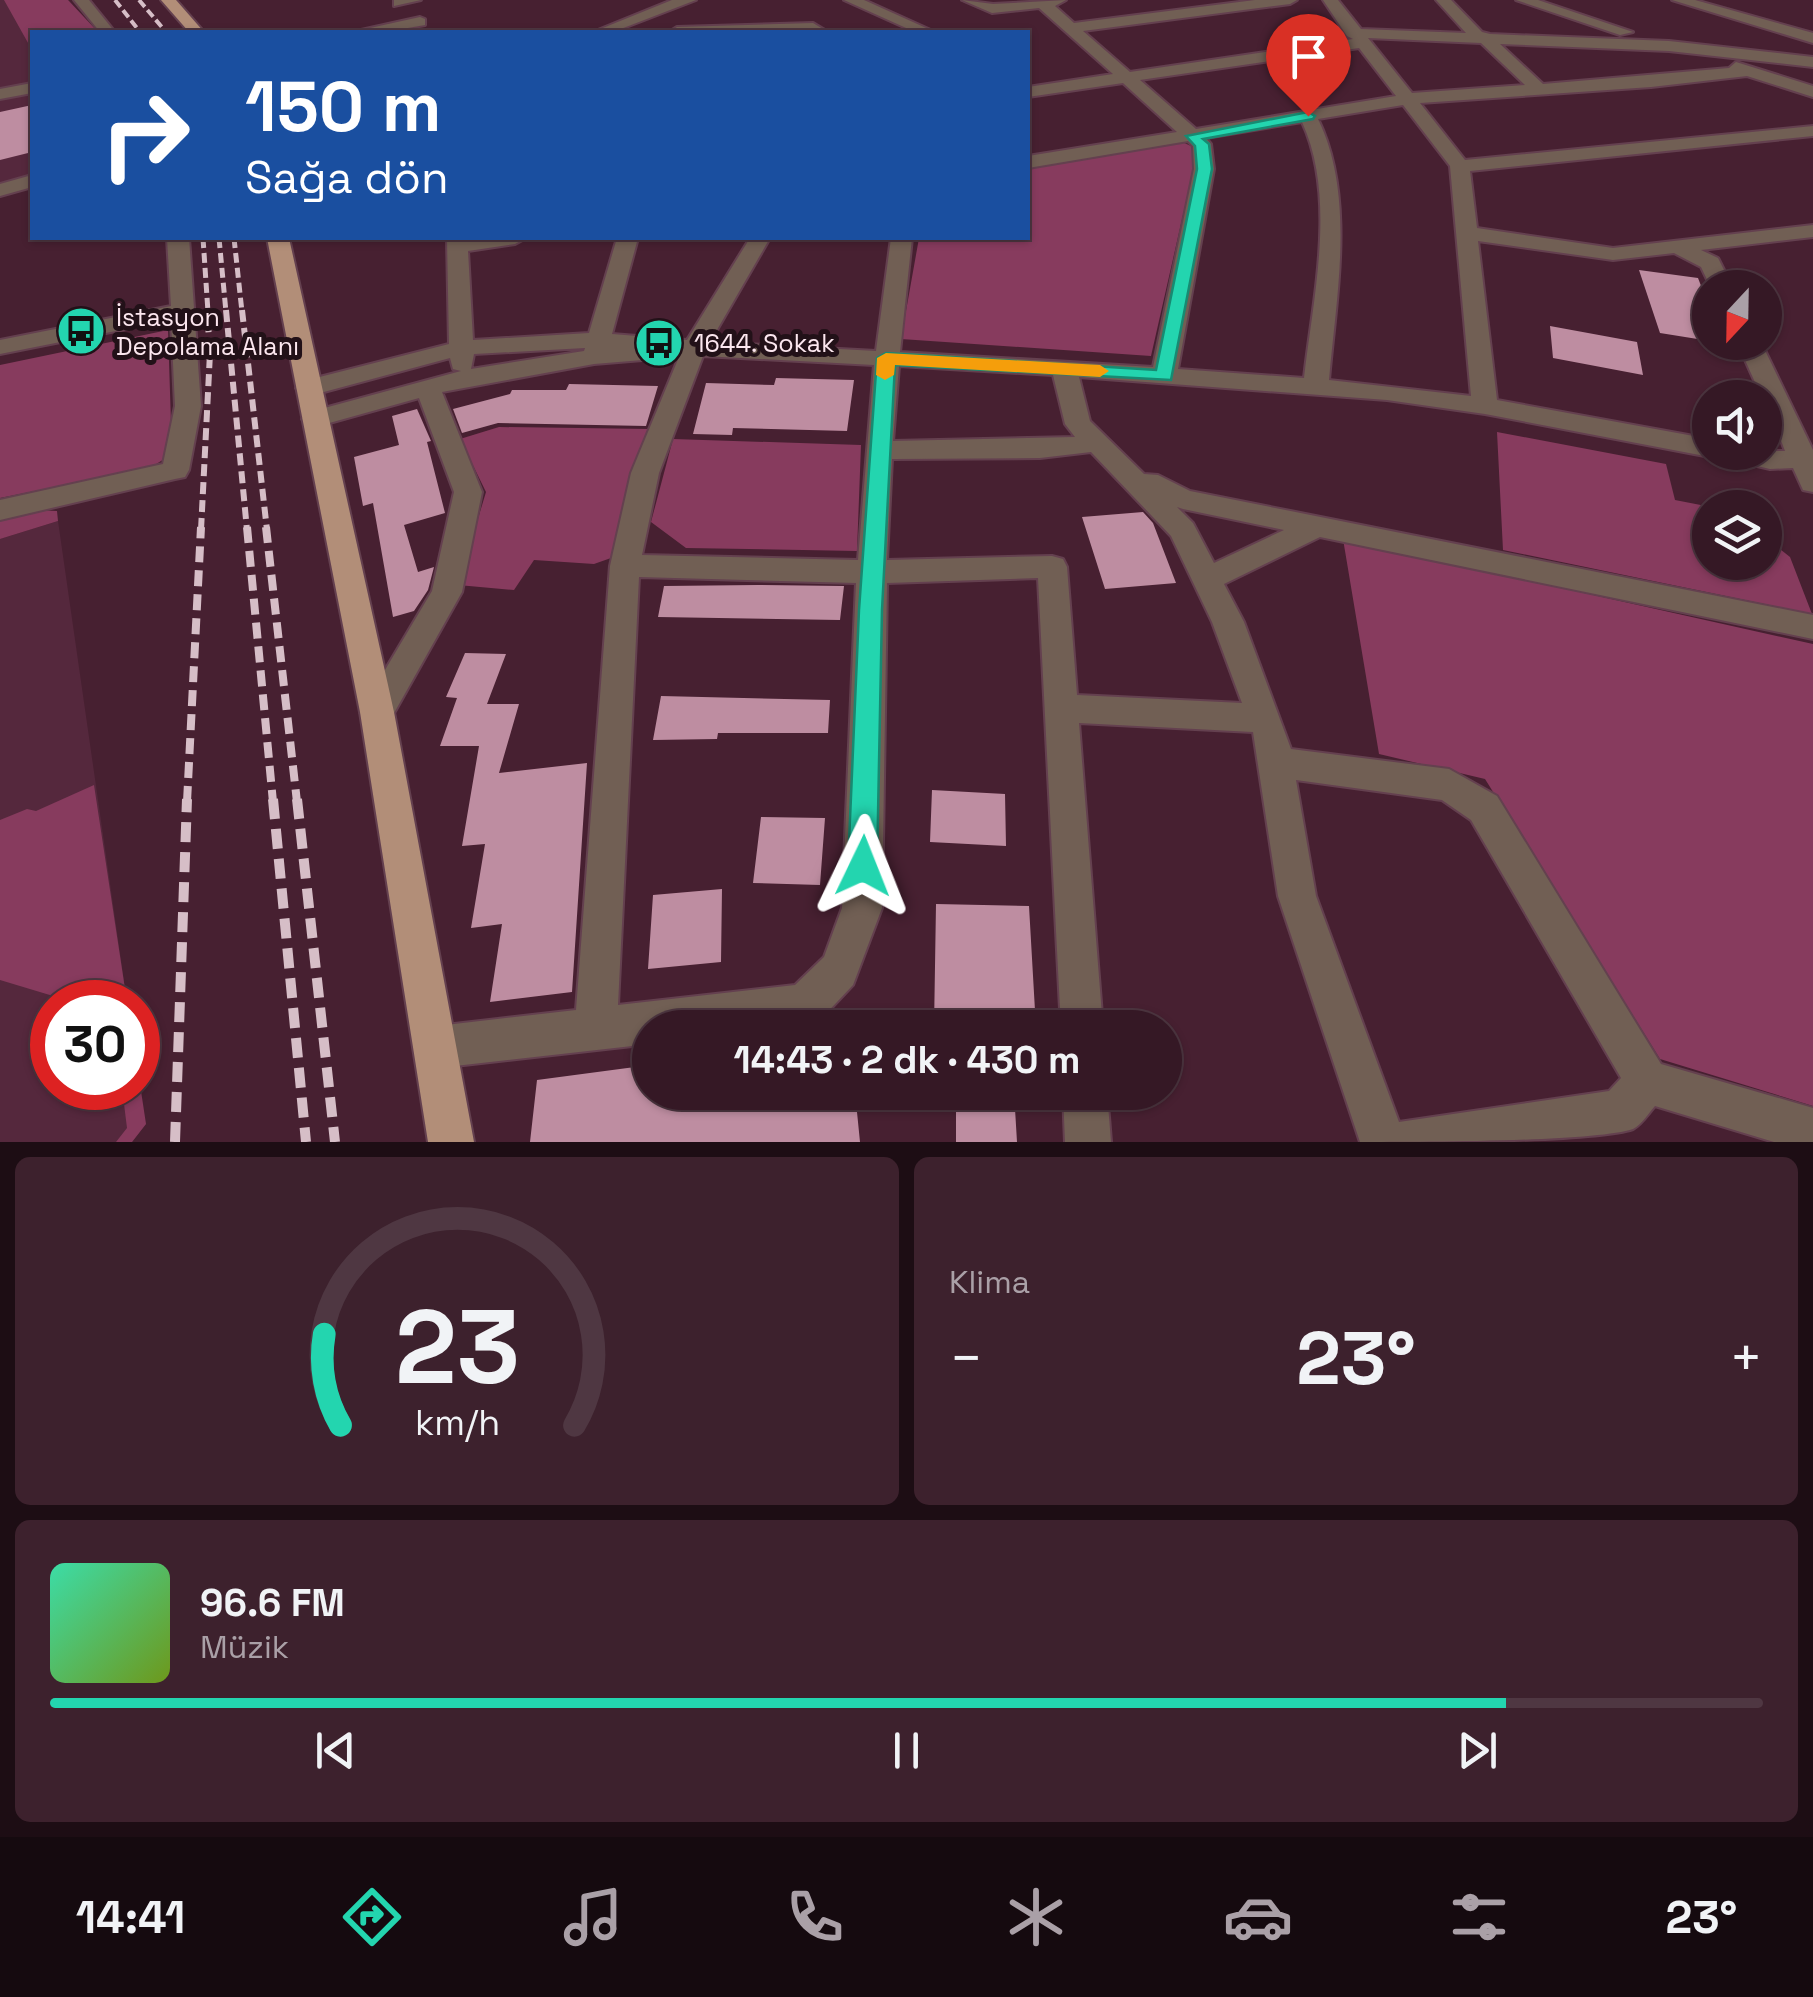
<!DOCTYPE html>
<html lang="tr">
<head>
<meta charset="utf-8">
<style>
	body { margin:0; font-family:"Space Grotesk",sans-serif; background:#3d212d; color:#f1f3f6; height:100vh; display:flex; flex-direction:column; font-size:38px; white-space:nowrap }
	* { box-sizing:border-box; margin:0 }
	p { font-size:32px; color:#aaa0a7 }
	.icon { flex:none; width:55px; height:55px; fill:none; stroke:currentColor; stroke-width:2; stroke-linecap:round; stroke-linejoin:round }
	.map { position:relative; height:1142px; overflow:hidden }
	.details { display:flex; flex-direction:column; gap:15px; padding:15px; background:#1d0d14; flex:1 }
	.details>* { flex:none }
	.hud { position:absolute; left:30px; top:30px; width:1000px; height:210px; border-radius:0px; box-shadow:0 2px 8px #0004,0 0 0 2px #4f3742; background:#1a4fa0; color:#fff; overflow:hidden }
	.needle { width:65px; rotate:202deg }
	.buttons { position:absolute; left:1692px; top:270px; display:grid; gap:20px }
	.buttons a { display:grid; place-items:center; width:90px; height:90px; border-radius:50%; background:#351825; box-shadow:0 2px 8px #0004,0 0 0 2px #4f3742; font-size:50px }
	.speed { position:absolute; left:30px; top:980px; display:flex; gap:20px; font-size:50px; font-weight:700; text-align:center }
	.speed>* { display:grid; place-content:center; width:130px; height:130px; border-radius:50%; background:#351825; box-shadow:0 2px 8px #0004,0 0 0 2px #4f3742; line-height:1 }
	.speed .limit { border:15px solid #d22; background:#fff; color:#111 }
	.pin { position:absolute; display:grid; place-items:center; width:85px; height:85px; color:#fff; margin:-102px -42px; border-radius:50% 50% 50% 0; rotate:-45deg; box-shadow:0 0 10px #0007 }
	.pin .icon { rotate:45deg }
	.me { position:absolute; width:110px; margin:-55px; rotate:2deg; stroke-linejoin:round; filter:drop-shadow(0 0 8px #0008) }
	.turn { display:flex; align-items:center; gap:35px; height:210px; padding:0 50px; font-size:45px }
	.turn .icon { width:130px; height:130px; stroke-width:2.5 }
	.turn b { display:block; font-size:70px; line-height:85px }
	.big { font-size:75px; font-weight:800; line-height:1.1 }
	.details .widget { flex:1; display:flex; flex-direction:column; justify-content:center; gap:15px; min-width:0; padding:0 35px; border-radius:15px; background:#3d212d }
	.details .dial { align-items:center; gap:0 }
	.dial svg { height:260px; overflow:visible; fill:none; stroke:#4f3742; stroke-width:7; stroke-linecap:round; text-anchor:middle }
	.dial text { fill:#f1f3f6; stroke:none }
	.song { display:flex; align-items:center; gap:30px }
	.cover { width:120px; height:120px; border-radius:15px; background:linear-gradient(135deg,hsl(160 70% 55%),hsl(80 70% 35%)) }
	.played { height:10px; border-radius:5px; background:linear-gradient(90deg,#23d5af 85%,#4f3742 85%) }
	.keys { display:flex; justify-content:space-around; direction:ltr }
	.heat { display:flex; justify-content:space-between; align-items:center; font-size:55px; direction:ltr }
	.details .tiles { flex:1; display:grid; gap:15px; grid-template-columns:1fr 1fr }
	.widget:last-child { grid-column:span 2 }
	.trip { position:absolute; left:632px; top:1010px; width:550px; height:100px; border-radius:50px; background:#351825; box-shadow:0 2px 8px #0004,0 0 0 2px #4f3742; font-weight:800; line-height:100px; text-align:center }
	.dock { display:flex; height:160px; justify-content:space-around; align-items:center; background:#150a0f; color:#aaa0a7 }
	.dock .icon { width:70px; height:70px }
	.dock .selected { color:#23d5af }
	.dock b { font-size:45px; color:#f1f3f6 }
	.map>svg:first-child { display:block }
</style>
</head>
<body>
<div class="map">
<svg width="1813" height="1142" viewBox="0 0 1813 1142">
	<rect width="100%" height="100%" fill="#472031"/>
	<path fill="#55283d" d="M0,0h68l30,32h-66v144l-32,9z
		M58,521l69,481h-75v86h86l8,36 -14,18h-132v-603z"/>
	<path fill="#873b5e" d="M4,0h64l30,32h-66v18z
		M1180,141l11,5 4,16 -44,194 -250,-17 18,-101h109v-73z
		M168,330l4,124 -22,14 -150,30v-133z
		M499,427l151,2 -39,129 -17,6 -60,-4 -20,30 -56,-5 28,-93 -26,-53z
		M1497,432l169,32 9,36 36,7 -1,55h55v-25l25,20 22,57 -309,-64z
		M673,439l188,6 -4,106 -171,-3 -35,-26z
		M35,510l22,1 1,10 -58,18v-19z
		M1343,539l470,105v462l-153,-47 -175,-280 -106,-25z
		M94,785l33,217h-54l-73,-22v-160l27,-11 9,2z
		M138,1071l8,53 -14,18h-16l11,-14 -5,-40h16z"/>
	<path fill="#be8da1" d="M32,105v47l-32,8v-48z
		M1639,270l59,8 12,31v32l-50,-8z
		M1550,326l87,16 6,33 -90,-17z
		M776,378l78,2 -7,51 -114,-3 -1,7 -39,-1 13,-51 68,2z
		M569,384l89,2 -12,40 -148,-3 -36,10 -9,-24 57,-15 2,-4h54z
		M417,409l14,32 -4,1 18,71 -41,12 14,47 16,-5 -6,23 -14,21 -21,6 -20,-114 -10,3 -9,-49 45,-12 -7,-29z
		M1143,512l10,11 23,60 -71,6 -23,-72z
		M757,585l87,1 -4,34 -182,-3 6,-31z
		M465,653l41,1 -19,50h32l-20,69 88,-10 -15,229 -82,10 12,-78 -31,4 14,-84 -23,2 17,-100h-39l17,-48 -11,-1z
		M661,696l169,4 -2,33h-110l-1,6 -64,1z
		M932,790l73,4 1,52 -76,-4z
		M761,817l64,1 -5,67 -67,-2z
		M722,889l-1,73 -73,7 5,-74z
		M936,904l93,2 7,122h-102z
		M650,1065v27h205l5,50h-330l7,-62z
		M956,1092h58l3,50h-61z"/>
	<g fill="none" stroke-linecap="round" stroke-linejoin="round">
		<g stroke="#64404f" stroke-width="4">
			<path id="minor" d="M74,0h15l26,32h-15z
				M394,0h27l-27,6z
				M672,0h24l-83,32h-20z
				M844,0h20l71,32h-20z
				M962,0l31,4 73,-4 -11,6 19,17 181,-23h42l-7,4 -207,27 47,41 223,-33 -6,-3 -24,-36h15l23,29 105,4 -30,-33h15l31,32 8,2 179,7 144,16v10l-144,-16 -169,-7 43,40 186,-16 7,-6 77,24v11l-66,-21 -96,11 -231,16 45,57 348,-34v10l-343,35 7,57 136,20 200,-23v12l-112,13 17,8 15,30h-22l-10,-21 -27,-14 -61,7 -135,-19 19,159 213,39v13l75,-1 -20,-53h-3l-25,-56h24l52,108v42l-10,-2 -10,-22 -23,1 -47,-11 -3,-4 -10,3 -225,-43 -98,-14 -308,-23 11,44 54,53 14,1 32,16 623,124v24l-493,-102 -96,47 20,38 47,127 158,20 48,27 164,268 152,44v34h-39l-119,-36c-7,8 -13,18 -22,23 -38,13 -219,13 -273,13l-82,-246 -25,-164 -174,-9 24,305h-42l-23,-450 -151,5 -5,325 -29,77 -33,35 -15,6 -155,2v16l-213,24 -15,-6 -6,-15 6,-15 15,-6 139,-16 34,-444 21,-93 48,-116 -85,7 -152,28 40,100 -20,100 -73,130 -12,4 -12,-4 -5,-10 72,-121 22,-99 -35,-94 -104,29 -13,-8 4,-6 155,-42 -8,-2 -3,-11 -141,38 -13,-8 4,-6 149,-38 -2,-106h79l-11,6 -47,7 5,89 116,-7 28,-95h21l-26,96 75,6 63,-102h20l-60,104 166,9 15,-113h21l-12,114 253,15 41,-198 -1,-23 -5,-5 -160,27v-12l149,-24 -54,-49 -95,14v-10l85,-13 -74,-66 -47,5zM1368,38l113,5 44,42 -113,8zM1359,48l37,48 -200,33 -56,-49zM1403,105l47,61 21,230 -142,-16c7,-83 27,-183 -11,-261zM1302,122c35,76 11,176 2,256l-126,-9 36,-200 -3,-25 -5,-6zM585,348l-1,3 -113,18 3,-15zM703,356l171,9 -16,195 -216,-5 17,-82zM899,366l154,9 12,49 10,13 -182,4zM1091,452l80,84 41,86 30,81 -165,-8 -10,-128 -4,-8 -11,-3 -165,4 5,-101 148,-1zM1177,507l6,2 101,21 -70,33 -21,-40zM639,577l217,6 -14,325 -18,49 -29,28 -177,20zM1296,780l146,20 29,20 150,258 -12,13 -210,31 -83,-226z
				M1516,0h22l95,32 -13,3z
				M1672,0h23l118,33v10z
				M420,17l5,2v6l-40,7h-33z
				M813,23l15,9h-159l8,-5z
				M32,83v10l-32,6v-10z
				M32,175v12l-32,9v-12z
				M167,238h22l12,168 -12,64 -4,7 -10,2 -175,41v-20l163,-36 12,-58 -4,-86 -171,34v-14l171,-34z
				M1063,1092h44l4,50h-46z"/>
		</g>
		<g stroke="#64404f" stroke-width="4">
			<path id="major" d="M161,0h15l28,32h-15z
				M267,238h22l105,474 80,430h-46l-68,-430z"/>
		</g>
		<use href="#minor" fill="#715f54" fill-rule="evenodd"/>
		<use href="#major" fill="#b28e78" fill-rule="evenodd"/>
		<path stroke="#d6bec7" stroke-width="4" stroke-dasharray="9 4" stroke-linecap="butt" d="M115,0l25,32
			M139,0l27,32"/>
		<path stroke="#d6bec7" stroke-width="5" stroke-dasharray="10 5" stroke-linecap="butt" d="M203,238l5,74
			M219,238l7,74
			M234,238l8,74"/>
		<path stroke="#d6bec7" stroke-width="6" stroke-dasharray="12 6" stroke-linecap="butt" d="M226,310l21,220
			M242,310l25,220
			M201,530l9,-177 -3,-43"/>
		<path stroke="#d6bec7" stroke-width="8" stroke-dasharray="16 8" stroke-linecap="butt" d="M247,527l26,275
			M266,527l31,275
			M187,802l14,-275"/>
		<path stroke="#d6bec7" stroke-width="10" stroke-dasharray="20 10" stroke-linecap="butt" d="M273,799l33,343
			M297,799l38,343
			M175,1142l12,-343"/>
	</g>
	<path fill="#23d5af" stroke="#178a72" stroke-width="2.5" d="M1308,112l7,4 -2,3 -110,20 6,5 3,25 -41,211 -276,-15 -13,245 -5,256 -4,10 -10,4 -10,-4 -5,-10 11,-256 18,-252 9,-5 270,17 41,-201 -2,-23 -9,-10z"/>
	<path fill="#f59e0b" d="M886,353l214,12 9,6 -9,6 -205,-12 -1,10 -9,5 -9,-5 1,-17z"/>
	<defs>
		<g id="bus-disc" transform="scale(2.5)"><circle r="9.5" fill="#23d5af" stroke="#221118"/><path d="M-5-6H5V4H4V6H2V4H-2V6H-4V4H-5ZM-3.5-4V0h7V-4ZM-3.5 1.2v1.5H-2V1.2ZM2 1.2v1.5H3.5V1.2Z" fill="#111"/></g>
	</defs>
	<g fill-rule="evenodd">
		<use href="#bus-disc" x="81" y="331"/>
		<use href="#bus-disc" x="659" y="343"/>
	</g>
	<g text-anchor="middle" stroke-width="10" stroke-linejoin="round" paint-order="stroke">
		<g font-size="25" fill="#fce7ef" stroke="#221118" text-anchor="start">
			<text x="116" y="326">İstasyon<tspan x="116" dy="29">Depolama Alanı</tspan></text>
			<text x="694" y="352">1644. Sokak</text>
		</g>
	</g>
</svg>
<div class="buttons">
<a><svg class="needle" viewBox="-14 -14 28 28"><path d="M0-13l5 13h-10z" fill="#e53935"/><path d="M0 13l5-13h-10z" fill="#aaa0a7"/></svg></a>
<a><svg class="icon" aria-label="sound" viewBox="0 0 24 24"><path d="M4 9h4l5-4v14l-5-4H4zM17 9q2 3 0 6"/></svg></a>
<a><svg class="icon" aria-label="layers" viewBox="0 0 24 24"><path d="M12 4l9 5-9 5-9-5zM3 14l9 5 9-5"/></svg></a>
</div>
<div class="speed"><div class="limit">30</div></div>
<div class="pin" style="left:1308px;top:116px;background:#d93025"><svg class="icon" aria-label="arrive" viewBox="0 0 24 24"><path d="M6 21V4h12l-3 4 3 4H6"/></svg></div>
<svg class="me" style="left:863px;top:866px" viewBox="-20 -20 40 40"><path d="M0-17L14 15 0 8-14 15z" fill="#23d5af" stroke="#fff" stroke-width="4"/></svg>
<div class="trip">14:43 · 2 dk · 430 m</div>
<div class="hud">
<div class="turn"><svg class="icon" aria-label="right" viewBox="0 0 24 24"><path d="M7 20v-9h11M14 6l5 5-5 5"/></svg><div><b>150 m</b>Sağa dön</div></div>
</div>
</div>
<section class="details">
<div class="tiles">
<div class="widget dial"><svg viewBox="0 0 100 80">
<path d="M14 69A42 42 0 1 1 86 69"/>
<path d="M14 69A42 42 0 0 1 9 41" stroke="#23d5af"/>
<text x="50" y="56" font-size="32" font-weight="700">23</text>
<text x="50" y="72" font-size="11">km/h</text>
</svg></div>
<div class="widget"><p>Klima</p>
<div class="heat"><a>−</a><b class="big">23°</b><a>+</a></div>
</div>
<div class="widget">
<div class="song"><i class="cover"></i><div><b>96.6 FM</b><p>Müzik</p></div></div>
<div class="played"></div>
<div class="keys"><svg class="icon" aria-label="previous" viewBox="0 0 24 24"><path d="M18 5L8 12l10 7zM5 5v14"/></svg><svg class="icon" aria-label="pause" viewBox="0 0 24 24"><path d="M8 5v14M16 5v14"/></svg><svg class="icon" aria-label="next" viewBox="0 0 24 24"><path d="M6 5l10 7-10 7zM19 5v14"/></svg></div>
</div>
</div>
</section>
<nav class="dock">
<b>14:41</b>
<svg class="icon selected" aria-label="directions" viewBox="0 0 24 24"><path d="M12 3l9 9-9 9-9-9zM9 14v-3h6M13 9l2 2-2 2"/></svg>
<svg class="icon" aria-label="music" viewBox="0 0 24 24"><path d="M9 18V5l10-2v13"/><circle cx="6" cy="18" r="3"/><circle cx="16" cy="16" r="3"/></svg>
<svg class="icon" aria-label="phone" viewBox="0 0 24 24"><path d="M5 4h4l2 5-3 2q2 4 5 5l2-3 5 2v4C11 20 4 13 5 4z"/></svg>
<svg class="icon" aria-label="climate" viewBox="0 0 24 24"><path d="M12 3v18M4 7l16 10M4 17L20 7"/></svg>
<svg class="icon" aria-label="car" viewBox="0 0 24 24"><path d="M5 17H2v-5l4-1 3-4h7l3 4 3 1v5h-3M9 17h6M6 11h13"/><circle cx="7" cy="17" r="2"/><circle cx="17" cy="17" r="2"/></svg>
<svg class="icon" aria-label="filters" viewBox="0 0 24 24"><path d="M4 7h16M4 17h16"/><circle cx="9" cy="7" r="2"/><circle cx="15" cy="17" r="2"/></svg>
<b>23°</b>
</nav>
</body>
</html>
